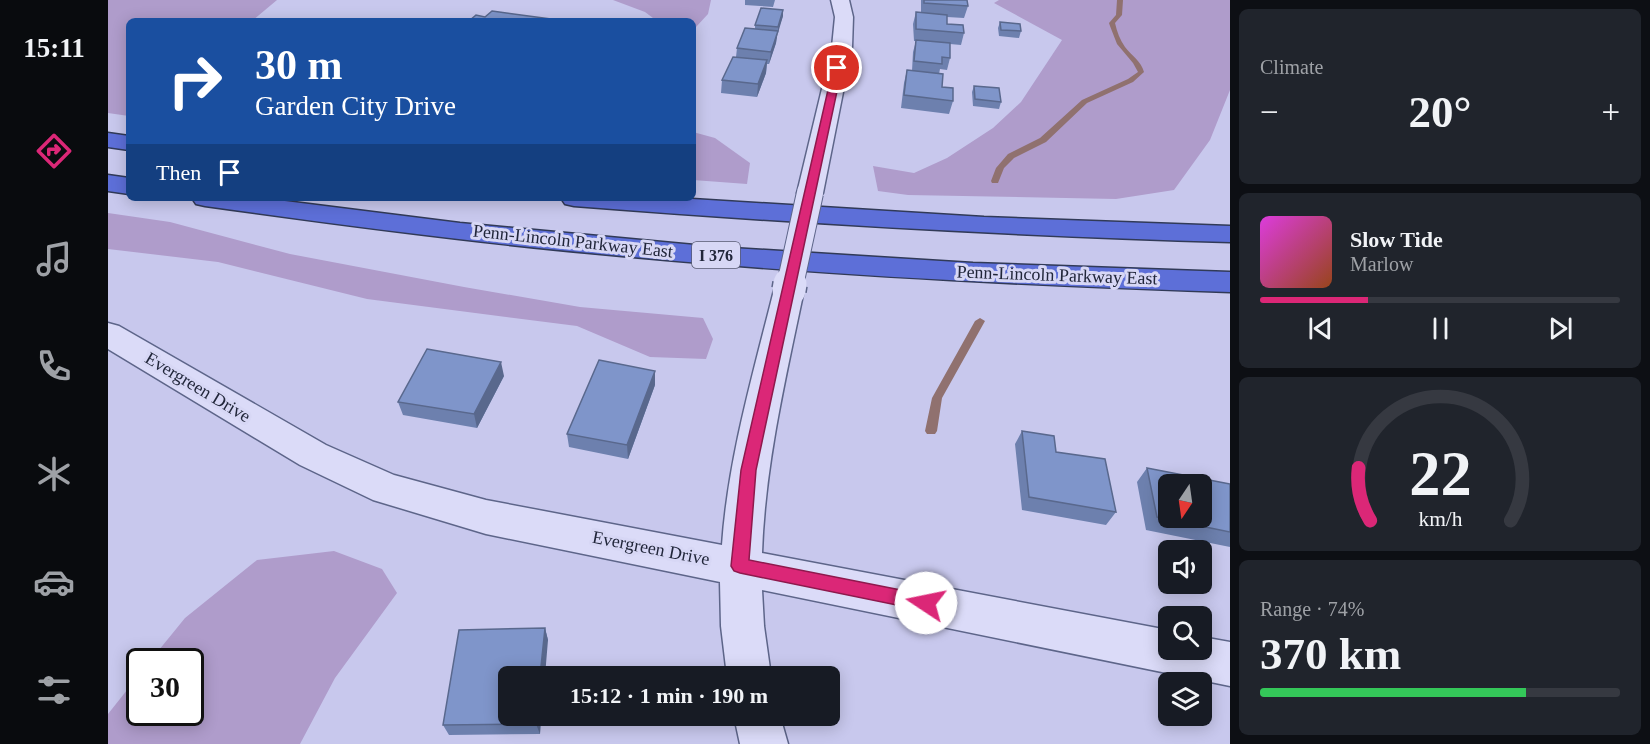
<!DOCTYPE html>
<html lang="en">
<head>
<meta charset="utf-8">
<style>
	body { margin:0; font-family:"Times New Roman",serif; background:#20242c; color:#f1f3f6; height:100vh; display:flex; flex-direction:column; font-size:22px; white-space:nowrap }
	* { box-sizing:border-box; margin:0 }
	p { font-size:20px; color:#9ea1a6 }
	.icon { flex:none; width:33px; height:33px; fill:none; stroke:currentColor; stroke-width:2; stroke-linecap:round; stroke-linejoin:round }
	.map { position:relative; flex:1; overflow:hidden }
	.drawer { display:flex; flex-direction:column; gap:9px; padding:9px; background:#0d0f14; width:420px }
	.drawer>* { flex:none }
	.hud { position:absolute; left:18px; top:18px; width:570px; height:183px; border-radius:9px; box-shadow:0 3px 15px #0003; background:#1a4fa0; color:#fff; overflow:hidden }
	.needle { width:39px; rotate:193deg }
	.controls { position:absolute; left:1050px; top:474px; display:grid; gap:12px }
	.controls a { display:grid; place-items:center; width:54px; height:54px; border-radius:9px; background:#171b24; box-shadow:0 3px 15px #0003; font-size:30px }
	.speed { position:absolute; left:18px; top:648px; display:flex; gap:12px; font-size:30px; font-weight:700; text-align:center }
	.speed>* { display:grid; place-content:center; width:78px; height:78px; border-radius:50%; background:#171b24; box-shadow:0 3px 15px #0003; line-height:1 }
	.speed .limit { border:3px solid #111; border-radius:9px; background:#fff; color:#111 }
	.pin { position:absolute; display:grid; place-items:center; width:51px; height:51px; color:#fff; margin:-26px; border:3px solid #fff; border-radius:50%; box-shadow:0 2px 6px #0007 }
	.me { position:absolute; width:66px; margin:-33px; rotate:281deg; stroke-linejoin:round; filter:drop-shadow(0 0 4px #0008) }
	.turn { display:flex; align-items:center; gap:21px; height:126px; padding:0 30px; font-size:27px }
	.turn .icon { width:78px; height:78px; stroke-width:2.5 }
	.turn b { display:block; font-size:42px; line-height:51px }
	.then { display:flex; align-items:center; height:57px; padding:0 30px; background:#0003; gap:12px; font-size:22px }
	.big { font-size:45px; font-weight:800; line-height:1.1 }
	.drawer .card { flex:1; display:flex; flex-direction:column; justify-content:center; gap:9px; min-width:0; padding:0 21px; border-radius:9px; background:#20242c }
	.drawer .dial { align-items:center; gap:0 }
	.dial svg { height:156px; overflow:visible; fill:none; stroke:#363941; stroke-width:7; stroke-linecap:round; text-anchor:middle }
	.dial text { fill:#f1f3f6; stroke:none }
	.song { display:flex; align-items:center; gap:18px }
	.cover { width:72px; height:72px; border-radius:9px; background:linear-gradient(135deg,hsl(300 70% 55%),hsl(20 70% 35%)) }
	.played { height:6px; border-radius:3px; background:linear-gradient(90deg,#db2777 30%,#363941 30%) }
	.keys { display:flex; justify-content:space-around; direction:ltr }
	.heat { display:flex; justify-content:space-between; align-items:center; font-size:33px; direction:ltr }
	.charge { height:9px; border-radius:4px; background:linear-gradient(90deg,#34c759 74%,#363941 0) }
	.trip { position:absolute; left:390px; top:666px; width:342px; height:60px; border-radius:9px; background:#171b24; box-shadow:0 3px 15px #0003; font-weight:800; line-height:60px; text-align:center }
	main { display:flex; flex:1; min-height:0 }
	.tabs { display:flex; flex-direction:column; width:108px; justify-content:space-around; align-items:center; background:#090b0e; color:#9ea1a6 }
	.tabs .icon { width:42px; height:42px }
	.tabs .current { color:#db2777 }
	.tabs b { font-size:27px; color:#f1f3f6 }
	.map>svg:first-child { display:block }
</style>
</head>
<body>
<main>
<nav class="tabs">
<b>15:11</b>
<svg class="icon current" aria-label="directions" viewBox="0 0 24 24"><path d="M12 3l9 9-9 9-9-9zM9 14v-3h6M13 9l2 2-2 2"/></svg>
<svg class="icon" aria-label="music" viewBox="0 0 24 24"><path d="M9 18V5l10-2v13"/><circle cx="6" cy="18" r="3"/><circle cx="16" cy="16" r="3"/></svg>
<svg class="icon" aria-label="phone" viewBox="0 0 24 24"><path d="M5 4h4l2 5-3 2q2 4 5 5l2-3 5 2v4C11 20 4 13 5 4z"/></svg>
<svg class="icon" aria-label="climate" viewBox="0 0 24 24"><path d="M12 3v18M4 7l16 10M4 17L20 7"/></svg>
<svg class="icon" aria-label="car" viewBox="0 0 24 24"><path d="M5 17H2v-5l4-1 3-4h7l3 4 3 1v5h-3M9 17h6M6 11h13"/><circle cx="7" cy="17" r="2"/><circle cx="17" cy="17" r="2"/></svg>
<svg class="icon" aria-label="filters" viewBox="0 0 24 24"><path d="M4 7h16M4 17h16"/><circle cx="9" cy="7" r="2"/><circle cx="15" cy="17" r="2"/></svg>
</nav>
<div class="map">
<svg width="1122" height="744" viewBox="0 0 1122 744">
	<rect width="100%" height="100%" fill="#c8c8ed"/>
	<path fill="#af9ccb" d="M0,0h169l-25,21h-123v95l-21,-3z
		M505,0h98l-3,14 -12,13h-3v-6h-36l-12,-9z
		M891,0h231v90l-20,50 -36,50 -58,9 -208,-4 -30,-4 -5,-25 41,7 33,-15 46,-30 28,-26 41,-62 -68,-37z
		M585,132l22,6 35,25 -3,21 -54,-4z
		M0,213l62,9 120,32 174,33 116,20 123,11 10,21 -7,20 -56,-2 -73,-31 -210,-27 -149,-37 -110,-13z
		M226,551l48,18 15,24 -62,85 -35,66h-192v-30l31,-39 1,37h50v-50l-40,-1 35,-43 72,-58z"/>
	<g fill="none" stroke-linecap="round" stroke-linejoin="round">
		<path fill="#90716f" fill-rule="evenodd" d="M1009,0h6l-1,15 -7,8c2,9 5,17 10,24 7,9 16,14 19,25l-11,10 -46,21 -41,39 -32,16 -10,10 -6,15h-6l-1,-2 5,-13 12,-14 32,-16 42,-38 46,-21 10,-7 -5,-9 -16,-19 -7,-18 -1,-3 7,-8z
			M872,318l5,3 -43,77 -5,33 -2,3h-8l-2,-3 7,-33 43,-77z"/>
		<g stroke="#5d6589" stroke-width="3">
			<path id="minor" d="M723,0h18l4,17 -1,30 -29,146 -4,6 -9,2 -9,-2 -4,-6 35,-146 3,-30z
				M681,280l11,3 4,7c-18,87 -39,174 -42,263l406,77v20h34v-13l28,5v44l-468,-96 2,36 7,50h-44l-6,-50 -1,-44 -234,-48 -113,-34 -73,-35 -192,-116v-26l11,3 207,119 68,30 92,25 236,45c6,-86 31,-171 52,-255l4,-7z
				M626,716h46l8,28h-48z"/>
		</g>
		<g stroke="#313a57" stroke-width="3">
			<path id="highway" d="M0,133l21,3v14l-21,-3z
				M0,175l21,3v16l-21,-3z
				M84,198h69l199,25 256,24 257,16 257,9v20c-214,-7 -427,-18 -640,-39 -129,-12 -257,-29 -385,-47l-9,-2z
				M453,198h115l308,19 246,9v16c-219,-6 -438,-19 -656,-36l-9,-2z"/>
		</g>
		<use href="#minor" fill="#dbdbf8" fill-rule="evenodd"/>
		<use href="#highway" fill="#5d6fd8" fill-rule="evenodd"/>
		<g stroke="#5d6589" stroke-width="28" stroke-linecap="butt">
			<path id="minor-bridge-far1" d="M682,285l20,-92"/>
		</g>
		<g stroke="#5d6589" stroke-width="36" stroke-linecap="butt">
			<path id="minor-bridge" d="M681,290l1,-6"/>
		</g>
		<use href="#minor-bridge-far1" stroke="#dbdbf8" stroke-width="26"/>
		<use href="#minor-bridge" stroke="#dbdbf8" stroke-width="33"/>
	</g>
	<path fill="#6d80ae" d="M637,0h30l-2,7 -28,-2z
		M813,0h46l1,6 -4,12 -17,-1v7l17,9 -3,12 -11,-1v14l-3,12 -7,-1 -1,5 3,13 11,14 -4,13 -48,-6 3,-25 3,-13 5,1 1,-19 3,-11h-2l-1,-17 3,-12 5,1z
		M675,16l-6,17 -1,10 -7,21h-2l-1,9 -9,24 -36,-4 1,-13 14,-23 1,-9 18,-19v-4z
		M892,22l21,9 -2,7 -20,-2 -1,-8z
		M866,86l27,16 -2,7 -26,-3 -1,-14z
		M396,376l-27,52 -74,-13 -5,-13z
		M547,385l-27,74 -59,-12 -2,-13z
		M914,431l34,21 60,60 -10,13 -84,-15 -7,-66z
		M1039,468l83,16v63l-84,-17 -9,-48z
		M437,628l3,12 -40,76h33l-1,18 -91,1 -6,-10z"/>
	<path fill="#59688d" d="M675,10v6l-5,17v-6z
		M670,31l-2,12 -7,21 2,-12z
		M659,60l-1,13 -9,24 1,-13z
		M393,362l3,14 -27,52 -3,-14z
		M547,371v14l-27,74 -1,-14z
		M437,628l3,12 -3,36h-5z
		M429,716h4l-1,18 -4,-10z"/>
	<path fill="#7f95ca" stroke="#59688d" stroke-width="1.5" fill-rule="evenodd" d="M816,0h43l1,6 -44,-3z
		M653,8l22,2 -5,17 -23,-2z
		M384,11l74,10h-97l7,-6 9,2z
		M808,12l31,3v9l16,1 1,8 -48,-4z
		M892,22l20,2 1,7 -20,-1z
		M637,28l33,3 -7,21 -34,-4z
		M808,40l34,3v15l-8,-1v7l-28,-3z
		M625,57l34,3 -9,24 -36,-4z
		M799,70l36,4 -1,13 11,1v13l-49,-6z
		M866,86l25,2 2,14 -26,-3z
		M319,349l74,13 -27,52 -76,-12z
		M491,360l56,11 -28,74 -60,-11z
		M914,431l32,5 2,16 49,7 11,53 -87,-15z
		M1039,468l83,16v48l-73,-15zM1060,484h34v34h-34z
		M437,628l-5,48h-32v40h29l-1,8 -93,1 16,-95z"/>
	<path fill="#db2777" stroke="#8e194d" stroke-width="1.5" d="M729,66l5,2 -86,402 -7,90 177,35 6,2 3,6 -3,6 -6,2 -186,-38 -6,-2 -3,-5 10,-96 92,-402z"/>
	<g text-anchor="middle" stroke-width="6" stroke-linejoin="round" paint-order="stroke">
		<rect fill="#d7d7f5" stroke="#585b72" stroke-width="1.5" x="584" y="242" width="48" height="26" rx="4.5"/>
		<g font-size="16" font-weight="bold" fill="#21263a">
			<text x="608" y="261">I 376</text>
		</g>
		<g font-size="18" fill="#21263a" stroke="#d7d7f5">
			<text transform="translate(465 241) rotate(6)" y="6">Penn-Lincoln Parkway East</text>
			<text transform="translate(949 275) rotate(2)" y="6">Penn-Lincoln Parkway East</text>
			<text transform="translate(90 387) rotate(31)" y="6">Evergreen Drive</text>
			<text transform="translate(543 548) rotate(11)" y="6">Evergreen Drive</text>
		</g>
	</g>
</svg>
<div class="controls">
<a><svg class="needle" viewBox="-14 -14 28 28"><path d="M0-13l5 13h-10z" fill="#e53935"/><path d="M0 13l5-13h-10z" fill="#9ea1a6"/></svg></a>
<a><svg class="icon" aria-label="sound" viewBox="0 0 24 24"><path d="M4 9h4l5-4v14l-5-4H4zM17 9q2 3 0 6"/></svg></a>
<a><svg class="icon" aria-label="search" viewBox="0 0 24 24"><circle cx="10" cy="10" r="6"/><path d="M15 15l6 6"/></svg></a>
<a><svg class="icon" aria-label="layers" viewBox="0 0 24 24"><path d="M12 4l9 5-9 5-9-5zM3 14l9 5 9-5"/></svg></a>
</div>
<div class="speed"><div class="limit">30</div></div>
<div class="pin" style="left:729px;top:68px;background:#d93025"><svg class="icon" aria-label="arrive" viewBox="0 0 24 24"><path d="M6 21V4h12l-3 4 3 4H6"/></svg></div>
<svg class="me" style="left:818px;top:603px" viewBox="-20 -20 40 40"><circle r="19" fill="#fff"/><path d="M0-13L10 11 0 6-10 11z" fill="#db2777"/></svg>
<div class="trip">15:12 · 1 min · 190 m</div>
<div class="hud">
<div class="turn"><svg class="icon" aria-label="right" viewBox="0 0 24 24"><path d="M7 20v-9h11M14 6l5 5-5 5"/></svg><div><b>30 m</b>Garden City Drive</div></div>
<div class="then">Then<svg class="icon" aria-label="arrive" viewBox="0 0 24 24"><path d="M6 21V4h12l-3 4 3 4H6"/></svg></div>
</div>
</div>
<section class="drawer">
<div class="card"><p>Climate</p>
<div class="heat"><a>−</a><b class="big">20°</b><a>+</a></div>
</div>
<div class="card">
<div class="song"><i class="cover"></i><div><b>Slow Tide</b><p>Marlow</p></div></div>
<div class="played"></div>
<div class="keys"><svg class="icon" aria-label="previous" viewBox="0 0 24 24"><path d="M18 5L8 12l10 7zM5 5v14"/></svg><svg class="icon" aria-label="pause" viewBox="0 0 24 24"><path d="M8 5v14M16 5v14"/></svg><svg class="icon" aria-label="next" viewBox="0 0 24 24"><path d="M6 5l10 7-10 7zM19 5v14"/></svg></div>
</div>
<div class="card dial"><svg viewBox="0 0 100 80">
<path d="M14 69A42 42 0 1 1 86 69"/>
<path d="M14 69A42 42 0 0 1 8 42" stroke="#db2777"/>
<text x="50" y="56" font-size="32" font-weight="700">22</text>
<text x="50" y="72" font-size="11">km/h</text>
</svg></div>
<div class="card"><p>Range · 74%</p><b class="big">370 km</b><div class="charge"></div></div>
</section>
</main>
</body>
</html>
